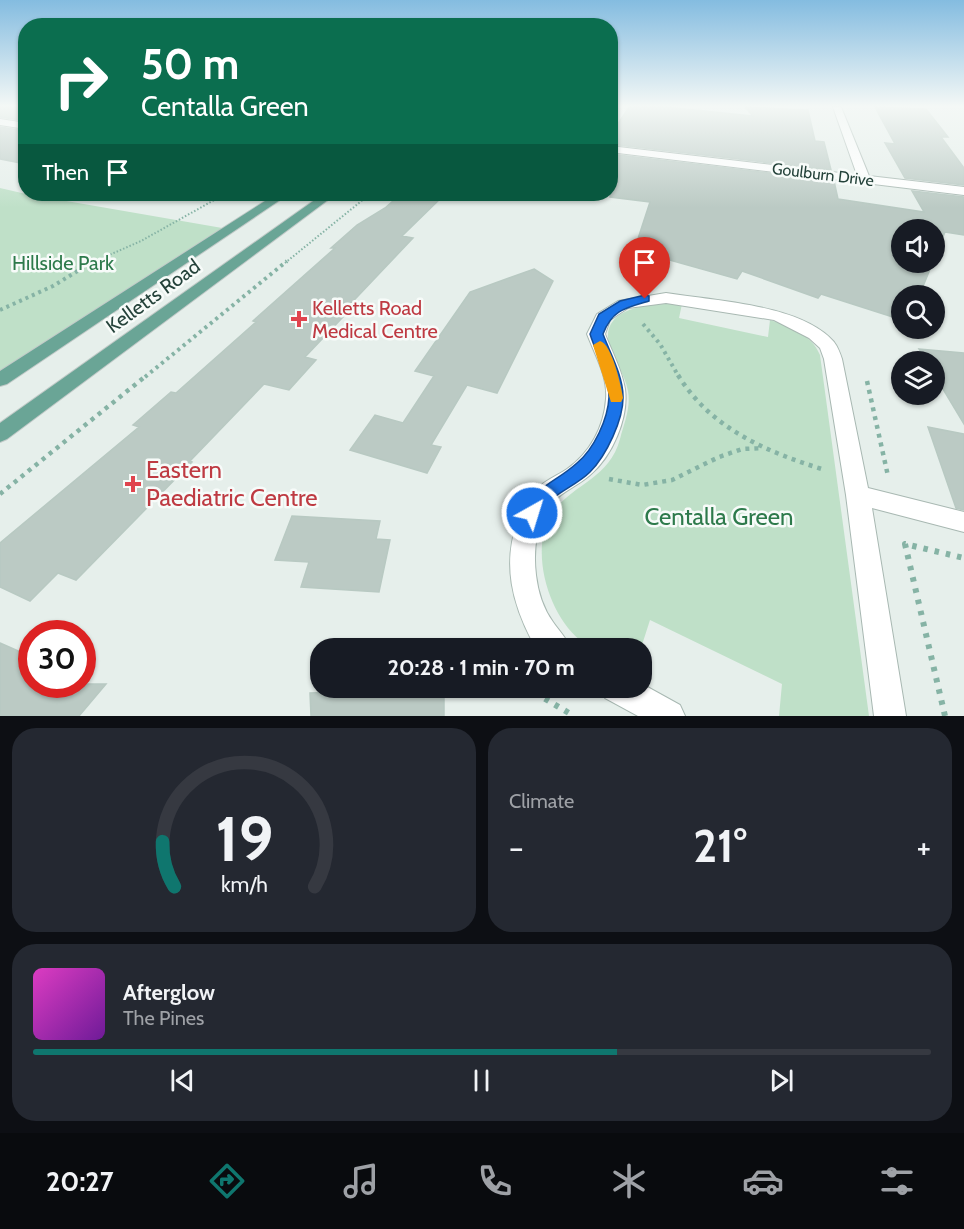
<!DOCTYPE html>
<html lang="en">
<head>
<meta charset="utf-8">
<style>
	body { margin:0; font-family:Cabin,sans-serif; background:#242831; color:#f1f3f6; height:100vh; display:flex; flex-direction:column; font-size:22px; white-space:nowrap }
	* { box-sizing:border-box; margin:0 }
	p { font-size:20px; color:#9ea1a6 }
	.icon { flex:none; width:33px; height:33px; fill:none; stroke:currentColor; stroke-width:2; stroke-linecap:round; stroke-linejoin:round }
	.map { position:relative; height:716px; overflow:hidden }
	.sheet { display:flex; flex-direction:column; gap:12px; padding:12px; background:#0d0f14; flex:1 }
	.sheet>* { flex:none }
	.hud { position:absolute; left:18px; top:18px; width:600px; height:183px; border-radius:24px; box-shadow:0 2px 4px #0004; background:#0b6e4f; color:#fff; overflow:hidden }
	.controls { position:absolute; left:891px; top:219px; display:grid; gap:12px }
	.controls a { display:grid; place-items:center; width:54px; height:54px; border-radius:50%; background:#171b24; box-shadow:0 2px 4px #0004; font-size:30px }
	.speed { position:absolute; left:18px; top:620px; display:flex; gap:12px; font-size:30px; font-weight:700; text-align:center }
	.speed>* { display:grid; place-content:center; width:78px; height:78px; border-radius:50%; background:#171b24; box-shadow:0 2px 4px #0004; line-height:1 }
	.speed .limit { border:9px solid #d22; background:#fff; color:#111 }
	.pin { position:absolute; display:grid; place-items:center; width:51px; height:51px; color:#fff; margin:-62px -26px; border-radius:50% 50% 50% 0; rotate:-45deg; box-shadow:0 0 6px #0007 }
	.pin .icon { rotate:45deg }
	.me { position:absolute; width:66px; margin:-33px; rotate:39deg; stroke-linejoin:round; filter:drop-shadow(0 0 4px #0008) }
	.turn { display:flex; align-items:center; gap:21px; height:126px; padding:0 24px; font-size:27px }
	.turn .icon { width:78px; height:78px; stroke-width:2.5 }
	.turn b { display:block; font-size:42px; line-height:51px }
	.then { display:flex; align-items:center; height:57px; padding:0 24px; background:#0003; gap:12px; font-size:22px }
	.big { font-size:45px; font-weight:700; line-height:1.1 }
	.sheet .tile { flex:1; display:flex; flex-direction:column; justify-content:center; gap:9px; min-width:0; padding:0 21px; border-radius:24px; background:#242831 }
	.sheet .dial { align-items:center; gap:0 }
	.dial svg { height:156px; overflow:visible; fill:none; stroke:#363941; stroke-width:7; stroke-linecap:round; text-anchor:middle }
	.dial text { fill:#f1f3f6; stroke:none }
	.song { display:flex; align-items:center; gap:18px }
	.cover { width:72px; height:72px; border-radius:9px; background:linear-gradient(135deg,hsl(310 70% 55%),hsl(280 70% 35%)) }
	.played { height:6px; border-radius:3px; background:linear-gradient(90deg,#0f766e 65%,#363941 65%) }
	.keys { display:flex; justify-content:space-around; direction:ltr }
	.heat { display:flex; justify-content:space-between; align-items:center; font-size:33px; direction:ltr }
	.sheet .tiles { flex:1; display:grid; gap:12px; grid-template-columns:1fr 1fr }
	.tile:last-child { grid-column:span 2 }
	.trip { position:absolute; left:310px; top:638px; width:342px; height:60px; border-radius:24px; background:#171b24; box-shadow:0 2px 4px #0004; font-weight:700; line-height:60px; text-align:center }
	.tab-bar { display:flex; height:96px; justify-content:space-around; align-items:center; background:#090b0e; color:#9ea1a6 }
	.tab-bar .icon { width:42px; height:42px }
	.tab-bar .active { color:#0f766e }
	.tab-bar b { font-size:27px; color:#f1f3f6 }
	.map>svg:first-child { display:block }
</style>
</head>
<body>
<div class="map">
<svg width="964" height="716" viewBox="0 0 964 716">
	<rect width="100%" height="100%" fill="#e6efeb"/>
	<path fill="#bfe0c8" d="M0,188l26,6 202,35 -228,151z
		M675,304h7l-3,14 89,19 2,-17c20,6 42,15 50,35l49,361h-90l3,-32 -132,-64 -9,28c-13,0 -39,4 -50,0 -4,-1 -8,-6 -11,-8 -32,-25 -52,-93 -27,-128 21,-29 56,-33 67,-73 4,-16 11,-31 8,-48 -3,-17 -15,-31 -19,-47 -9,-36 40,-41 66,-40z"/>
	<path fill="#bbcac4" stroke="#b8c9c2" stroke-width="1.5" d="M0,107h26v14l-26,-4z
		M629,107h37l87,9 -8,-9 63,3 7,31 9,1 7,28 -221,-26v-8z
		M875,107l51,2 22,28h-7l23,31v17l-59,-7 -20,-35 10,1z
		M0,127l26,4v33l-26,-5z
		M610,154l224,27 4,18 86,13 -12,-21 52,6v38l-19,-3 -11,26v-28h-32v32h31l-14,34h-17v24l-81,-26 -3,4 -76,-27 -5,8 -78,-22 -2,8 -26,-5 19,-58 -40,-5z
		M401,194h44l-43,42 11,2 -73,77 4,1 -39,41 11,3 -27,30 -25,-6 -74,77 2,1 -116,118 -18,-7 -28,28 -30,-14v-44l139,-116 -6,-2 38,-33 5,1 80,-71 -3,-1 82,-73h-4l26,-23 28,-17z
		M534,269l19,12 -56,112 -30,-8 -36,60 10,2 -14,26 -77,-23 25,-35 28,8 31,-47 -19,-5 55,-79z
		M919,349l45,4v71l-30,-50v-12h-7z
		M928,427l36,7v76l-8,-2z
		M292,516l88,5 -4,18 14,1 -11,52 -78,-5 8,-25 -34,-2z
		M0,643l32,14v27h74l-27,32h-79z
		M396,687h48v29h-133l-1,-23 85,-3z"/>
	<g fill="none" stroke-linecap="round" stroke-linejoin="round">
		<g stroke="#a8b8b2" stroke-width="2">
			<path id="minor" d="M833,107h8l28,69 95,11v8l-354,-43v-6l247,29z
				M0,119l26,4v6l-26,-4z
				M666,293c48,8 135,11 168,49 4,5 6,11 8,17l26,129 96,24v20l-92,-24 34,208h-32l-28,-221 -22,-136 -4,-11 -11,-10 -35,-18 -108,-17 -38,5 -18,12 -5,14c7,18 17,36 20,55 4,29 -13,68 -35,86 -11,10 -27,16 -37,27 -17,18 -20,49 -17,73 2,17 7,33 17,47 6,9 13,15 17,26h-33l-4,-5c-21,-40 -31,-79 -15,-123 5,-12 12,-26 22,-34 8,-7 18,-11 27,-17 23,-16 37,-42 39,-70 2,-22 -11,-44 -19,-65l10,-20 21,-13z
				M642,684l38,21 5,11h-47l-33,-18 -4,-11h41z"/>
		</g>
		<g stroke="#c2cac8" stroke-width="2">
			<path id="primary" d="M276,194h13l-282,190 -7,2v-15z
				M323,194h13l-329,245 -7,3v-19z"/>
		</g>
		<path stroke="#86b3a5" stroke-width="2" stroke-dasharray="1.5 2" stroke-linecap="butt" d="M610,118l7,-11
			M91,263l50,-22 84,-47
			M285,263l85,-69"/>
		<path stroke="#86b3a5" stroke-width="4" stroke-dasharray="3 4" stroke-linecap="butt" d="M0,310l53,-24 41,-25
			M643,324l17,20 19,33
			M145,377l142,-116"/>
		<path stroke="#86b3a5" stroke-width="4.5" stroke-dasharray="4 5" stroke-linecap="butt" d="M678,375c33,54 89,77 147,95
			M867,381l21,95
			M609,479l33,6 30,-5 47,-23 23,-8 20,-1
			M0,494l147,-119"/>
		<path stroke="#86b3a5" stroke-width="6" stroke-dasharray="4.5 7" stroke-linecap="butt" d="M525,687l49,29
			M945,716l-40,-172 59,14"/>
		<use href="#minor" fill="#fff" fill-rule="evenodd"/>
		<use href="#primary" fill="#6aa596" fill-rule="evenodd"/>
	</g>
	<linearGradient id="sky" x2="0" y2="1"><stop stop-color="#84bce0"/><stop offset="0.51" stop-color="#f4f8f6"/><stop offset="1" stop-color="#f4f8f6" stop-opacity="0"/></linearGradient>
	<rect width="964" height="208" fill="url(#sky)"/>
	<path fill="#1a73e8" stroke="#114b97" stroke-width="1.5" d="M645,295l4,1v5c-24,7 -37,9 -46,33 7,19 20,42 20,62 1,23 -17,60 -33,76 -11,11 -26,17 -38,27 -10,9 -10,25 -26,19l-3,-5c15,-29 32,-30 54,-50 17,-14 31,-44 32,-66 0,-20 -13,-44 -19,-63l9,-20 21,-13z"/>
	<path fill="#f59e0b" d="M600,341c12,3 21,45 23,57l-2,4h-10l-18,-57z"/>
	<g fill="#e0444e" stroke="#f7fbf9" stroke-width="2">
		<path d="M296 310h6v6h6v6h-6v6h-6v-6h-6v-6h6z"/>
		<path d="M130 475h6v6h6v6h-6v6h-6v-6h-6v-6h6z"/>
	</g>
	<g text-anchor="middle" stroke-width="5" stroke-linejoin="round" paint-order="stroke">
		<g font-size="16" fill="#24423a" stroke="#f7fbf9">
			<text transform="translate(823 174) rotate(7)" y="6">Goulburn Drive</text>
		</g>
		<g font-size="20" fill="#2d7a4b" stroke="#f7fbf9">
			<text x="63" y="270">Hillside Park</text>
		</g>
		<g font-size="20" fill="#24423a" stroke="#f7fbf9">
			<text transform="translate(153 296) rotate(-36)" y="7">Kelletts Road</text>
		</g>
		<g font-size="20" fill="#be3a42" stroke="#f7fbf9" text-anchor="start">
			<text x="312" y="315">Kelletts Road<tspan x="312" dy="23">Medical Centre</tspan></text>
		</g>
		<g font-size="24" fill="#be3a42" stroke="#f7fbf9" text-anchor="start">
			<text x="146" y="478">Eastern<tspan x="146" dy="28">Paediatric Centre</tspan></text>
		</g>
		<g font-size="24" fill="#2d7a4b" stroke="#f7fbf9">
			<text x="719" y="525">Centalla Green</text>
		</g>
	</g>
</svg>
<div class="controls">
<a><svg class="icon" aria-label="sound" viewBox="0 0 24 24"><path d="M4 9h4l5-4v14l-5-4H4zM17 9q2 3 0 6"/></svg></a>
<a><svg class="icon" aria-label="search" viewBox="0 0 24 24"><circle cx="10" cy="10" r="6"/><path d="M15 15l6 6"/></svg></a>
<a><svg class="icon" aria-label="layers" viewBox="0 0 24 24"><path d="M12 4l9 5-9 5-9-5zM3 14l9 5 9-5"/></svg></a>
</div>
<div class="speed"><div class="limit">30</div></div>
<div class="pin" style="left:645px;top:299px;background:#d93025"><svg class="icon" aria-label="arrive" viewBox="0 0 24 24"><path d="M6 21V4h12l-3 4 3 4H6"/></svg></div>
<svg class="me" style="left:532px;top:513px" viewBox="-20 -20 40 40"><circle r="17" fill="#1a73e8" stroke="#fff" stroke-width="3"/><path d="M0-11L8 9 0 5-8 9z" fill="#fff"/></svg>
<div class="trip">20:28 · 1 min · 70 m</div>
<div class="hud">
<div class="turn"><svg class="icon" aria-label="right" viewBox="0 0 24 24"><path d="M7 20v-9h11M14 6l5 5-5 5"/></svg><div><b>50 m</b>Centalla Green</div></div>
<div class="then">Then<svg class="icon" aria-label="arrive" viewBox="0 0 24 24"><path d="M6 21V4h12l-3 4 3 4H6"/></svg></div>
</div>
</div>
<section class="sheet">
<div class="tiles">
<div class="tile dial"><svg viewBox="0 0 100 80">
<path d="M14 69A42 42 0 1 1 86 69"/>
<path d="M14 69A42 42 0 0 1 8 46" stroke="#0f766e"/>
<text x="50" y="56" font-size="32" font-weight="700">19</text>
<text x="50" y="72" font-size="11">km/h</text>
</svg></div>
<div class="tile"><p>Climate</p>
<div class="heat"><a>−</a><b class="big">21°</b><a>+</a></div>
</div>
<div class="tile">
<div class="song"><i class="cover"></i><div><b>Afterglow</b><p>The Pines</p></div></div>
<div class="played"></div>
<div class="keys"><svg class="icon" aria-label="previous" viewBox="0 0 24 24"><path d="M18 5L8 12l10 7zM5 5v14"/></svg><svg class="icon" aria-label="pause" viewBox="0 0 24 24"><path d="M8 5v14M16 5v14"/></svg><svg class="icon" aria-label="next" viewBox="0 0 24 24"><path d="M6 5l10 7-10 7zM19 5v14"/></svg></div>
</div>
</div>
</section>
<nav class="tab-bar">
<b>20:27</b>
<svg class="icon active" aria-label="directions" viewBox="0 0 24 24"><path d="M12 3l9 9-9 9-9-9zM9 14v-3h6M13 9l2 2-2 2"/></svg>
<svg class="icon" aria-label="music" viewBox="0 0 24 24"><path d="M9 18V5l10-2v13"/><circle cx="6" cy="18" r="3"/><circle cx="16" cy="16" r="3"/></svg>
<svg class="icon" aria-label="phone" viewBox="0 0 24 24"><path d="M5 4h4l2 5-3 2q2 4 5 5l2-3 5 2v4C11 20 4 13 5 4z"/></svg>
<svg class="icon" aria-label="climate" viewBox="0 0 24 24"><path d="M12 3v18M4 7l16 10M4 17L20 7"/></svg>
<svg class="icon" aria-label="car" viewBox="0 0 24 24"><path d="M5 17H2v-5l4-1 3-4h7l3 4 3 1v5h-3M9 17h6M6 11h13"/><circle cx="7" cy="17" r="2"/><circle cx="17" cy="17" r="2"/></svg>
<svg class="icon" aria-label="filters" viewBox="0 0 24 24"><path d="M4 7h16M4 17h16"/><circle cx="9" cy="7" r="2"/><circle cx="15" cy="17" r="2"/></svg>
</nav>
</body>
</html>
